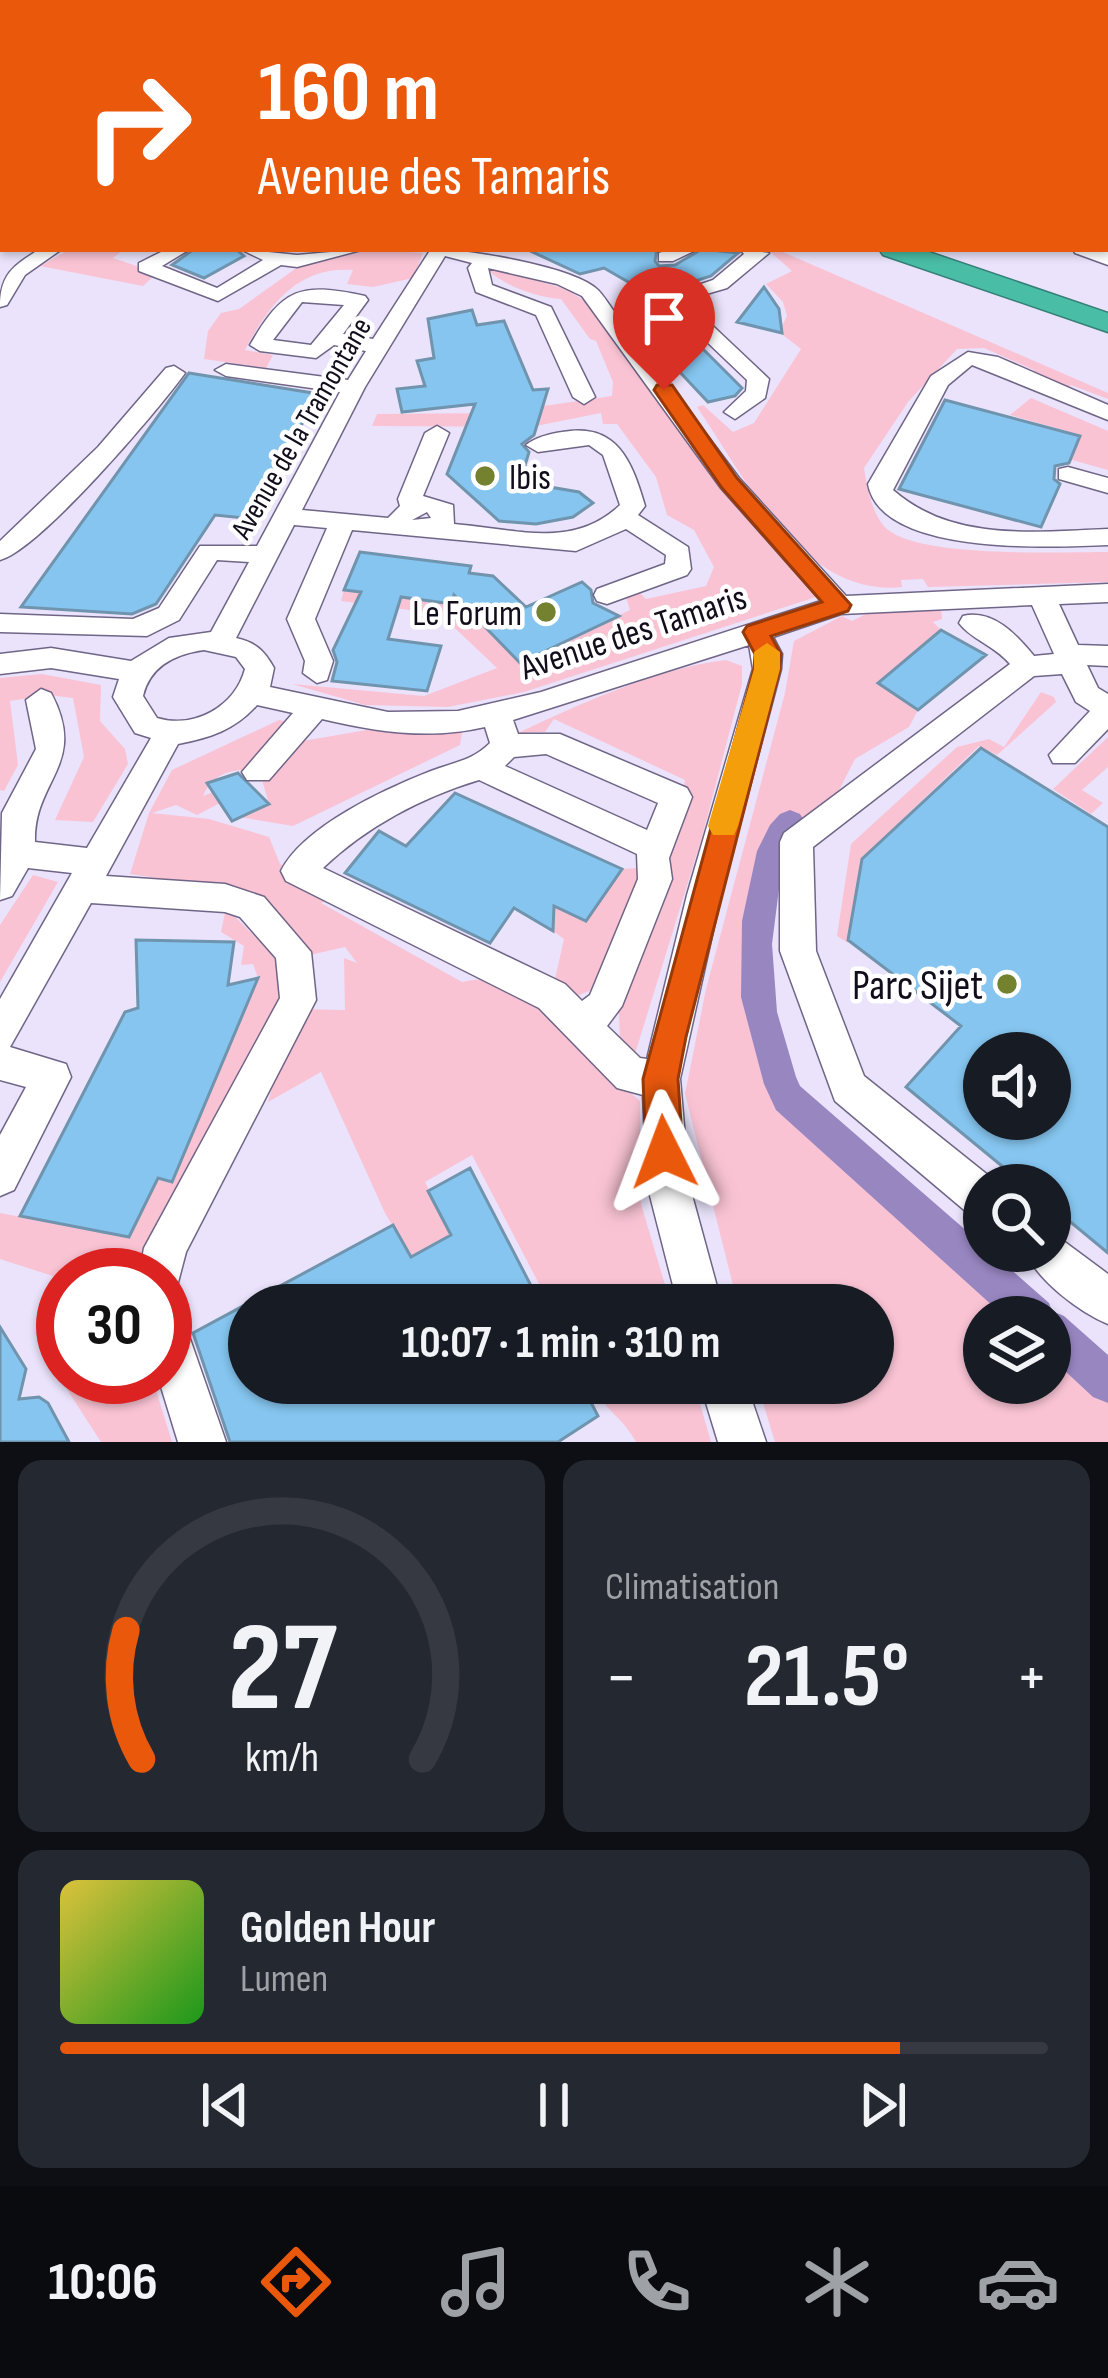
<!DOCTYPE html>
<html lang="fr">
<head>
<meta charset="utf-8">
<style>
	body { margin:0; font-family:"Sofia Sans Condensed",sans-serif; background:#242831; color:#f1f3f6; height:100vh; display:flex; flex-direction:column; font-size:45px; white-space:nowrap }
	* { box-sizing:border-box; margin:0 }
	p { font-size:39px; color:#9ea1a6 }
	.icon { flex:none; width:66px; height:66px; fill:none; stroke:currentColor; stroke-width:2; stroke-linecap:round; stroke-linejoin:round }
	.map { position:relative; height:1442px; overflow:hidden }
	.details { display:flex; flex-direction:column; gap:18px; padding:18px; background:#0d0f14; flex:1 }
	.details>* { flex:none }
	.banner { position:absolute; left:0px; top:0px; width:1110px; height:252px; box-shadow:0 3px 9px #0004; background:#ea580c; color:#fff; overflow:hidden }
	.tools { position:absolute; left:963px; top:1032px; display:grid; gap:24px }
	.tools a { display:grid; place-items:center; width:108px; height:108px; border-radius:50%; background:#171b24; box-shadow:0 3px 9px #0004; font-size:60px }
	.speed { position:absolute; left:36px; top:1248px; display:flex; gap:24px; font-size:60px; font-weight:700; text-align:center }
	.speed>* { display:grid; place-content:center; width:156px; height:156px; border-radius:50%; background:#171b24; box-shadow:0 3px 9px #0004; line-height:1 }
	.speed .limit { border:18px solid #d22; background:#fff; color:#111 }
	.pin { position:absolute; display:grid; place-items:center; width:102px; height:102px; color:#fff; margin:-123px -51px; border-radius:50% 50% 50% 0; rotate:-45deg; box-shadow:0 0 12px #0007 }
	.pin .icon { rotate:45deg }
	.me { position:absolute; width:132px; margin:-66px; rotate:357deg; stroke-linejoin:round; filter:drop-shadow(0 0 9px #0008) }
	.turn { display:flex; align-items:center; gap:42px; height:252px; padding:0 60px; font-size:54px }
	.turn .icon { width:156px; height:156px; stroke-width:2.5 }
	.turn b { display:block; font-size:84px; line-height:102px }
	.big { font-size:90px; font-weight:700; line-height:1.1 }
	.details .card { flex:1; display:flex; flex-direction:column; justify-content:center; gap:18px; min-width:0; padding:0 42px; border-radius:24px; background:#242831 }
	.details .dial { align-items:center; gap:0 }
	.dial svg { height:312px; overflow:visible; fill:none; stroke:#363941; stroke-width:7; stroke-linecap:round; text-anchor:middle }
	.dial text { fill:#f1f3f6; stroke:none }
	.song { display:flex; align-items:center; gap:36px }
	.cover { width:144px; height:144px; border-radius:18px; background:linear-gradient(135deg,hsl(50 70% 55%),hsl(120 70% 35%)) }
	.played { height:12px; border-radius:6px; background:linear-gradient(90deg,#ea580c 85%,#363941 85%) }
	.keys { display:flex; justify-content:space-around; direction:ltr }
	.heat { display:flex; justify-content:space-between; align-items:center; font-size:66px; direction:ltr }
	.details .tiles { flex:1; display:grid; gap:18px; grid-template-columns:1fr 1fr }
	.card:last-child { grid-column:span 2 }
	.trip { position:absolute; left:228px; top:1284px; width:666px; height:120px; border-radius:60px; background:#171b24; box-shadow:0 3px 9px #0004; font-weight:700; line-height:120px; text-align:center }
	.dock { display:flex; height:192px; justify-content:space-around; align-items:center; background:#090b0e; color:#9ea1a6 }
	.dock .icon { width:84px; height:84px }
	.dock .current { color:#ea580c }
	.dock b { font-size:54px; color:#f1f3f6 }
	.map>svg:first-child { display:block }
</style>
</head>
<body>
<div class="map">
<svg width="1108" height="1442" viewBox="0 0 1108 1442">
	<rect width="100%" height="100%" fill="#eae3fb"/>
	<path fill="#f9c3d4" d="M70,249h54l-11,9 44,15 -14,13 -103,-20z
		M372,249l51,4 -10,25 -40,9 -26,-3 6,-14c-56,-4 -84,35 -108,80l28,5 -7,13 -62,-9 4,-28 13,-18 18,-4 59,-42z
		M767,249h9l332,144v6l-37,-14 -8,6 -33,-14 4,-7 -50,-22 -27,1 -49,53 -44,66c3,19 8,48 23,61 33,29 174,23 221,23v30l-180,5 -5,-8 -22,1 1,7c-100,11 -158,-112 -205,-180l6,-2 30,27 21,-9 47,-74 -22,-17 8,-16 -4,-14 -17,-18 26,-13z
		M485,266l81,23 22,14 123,171 105,123 -292,95 -76,15 -83,-2 -73,-21 132,12 73,-28 -57,-54 -99,-13 3,-11 115,11 61,62 110,-53 -4,-13 11,-7 9,9 60,-13 8,-19 -20,-37 -27,-15 -11,-38 -39,-53h-14l-2,-11 -70,14 -159,-1 5,-12 119,-1 116,-17 1,-14 -17,-41 -6,-2 -29,-40c-23,-1 -63,-15 -76,-33z
		M1031,398l77,33v39l-36,-10 9,-25 -71,-20z
		M941,609l1,10 -9,3 8,8 -62,53 39,27 -9,17 -54,32 -20,39 -33,24 -17,-4 -15,12 -14,40 -7,111 8,73 26,49 243,214h-42v66h66v-45l58,51v53h-333l-18,-59h116v-78h-135l-53,-211 21,-105 79,-296 9,-52 48,-25 10,5 18,-9z
		M726,660l16,6v18l-40,153 -67,217 -15,-16 -2,-43 42,-136 16,-27 9,-52 -131,-61 -9,13 -27,1c59,-28 143,-66 208,-73z
		M42,674l59,11 -1,36 25,28 3,15 -35,58 -38,-2 29,-63 -11,-59 -25,-3 -38,6 8,64 -14,26 -4,-1v-112z
		M1041,692l13,5 2,5 -59,53 -18,-9 -117,112 -14,85 -11,-7 14,-92 106,-97 32,-8 15,8z
		M279,720l16,3 -40,47c-23,-1 -42,3 -52,26l10,-4 7,11 -23,12 -21,-10 -24,8 57,6 60,18 11,27 57,30 -16,9 141,79c63,-14 86,24 122,68 16,19 38,35 56,51l1,103 30,101h-121l-78,-150 -47,27 26,53 -40,22 -26,-44 -64,-141 -53,30 26,-93 51,1 -1,-52 13,5 -12,-16 -35,8 -62,-63 -118,-18 19,-61 23,-43z
		M390,726l72,6 -2,13 -167,81 -54,-9 30,-13 -8,-28 36,-34z
		M1108,737v30l-26,23 21,13 -12,11 -38,-25z
		M638,868l2,10 -44,110 -19,8 -13,-5 -9,-12 9,-40 -11,-8 1,-25 32,15 36,-52z
		M33,875l25,7 -58,100v-57z
		M226,908l55,54 -4,47 -136,266h-78v102h89l20,65h-71l-42,-65v-99l-59,-19v-46l128,24 30,-59 14,3 86,-203 -5,-14 -12,1 3,-19 -23,-14z
		M590,1383h104l17,59h-75c-13,-25 -34,-34 -46,-59z"/>
	<g fill="none" stroke-linecap="round" stroke-linejoin="round">
		<path fill="#9886c1" fill-rule="evenodd" d="M790,810l10,4 5,8 -13,18 -11,33 -9,71 5,68 19,65 4,9 184,160v5h6l59,52 3,8 12,5 44,39v48l-15,-6 -43,-40v-40h-45l-229,-207 -12,-26 -23,-87 1,-76 15,-70 13,-26 10,-11z"/>
	</g>
	<path fill="#85c5ef" stroke="#7094ad" stroke-width="3" fill-rule="evenodd" d="M194,249h42l8,7 -40,22 -32,-13z
		M526,249h131l-2,12 4,5 16,-1 27,-16 36,4 -27,23 -60,19 -47,-27 -24,6z
		M764,287l15,22 3,24 -45,-11z
		M472,310l5,15 27,-4 29,69 15,-1 -14,46 -12,9 7,8 -9,30 59,10 14,11 -20,14 -37,7 -37,-3 -52,-47 28,-70 -73,8 -5,-23 28,-3 -8,-25 17,-3 -6,-39z
		M681,327l61,61 -7,8 -27,6 -63,-67z
		M189,373l130,21 -65,115 -10,9 -29,-3 -59,89 -24,10 -111,-7z
		M945,400l135,36 -11,27 -14,3 -1,13 6,5 -19,43 -142,-38z
		M360,552l111,14 -2,7 24,3 33,31 56,-25 9,8 2,13 26,13 -99,47 -66,-68 -2,9 -51,-7 -13,42 53,7 -14,45 -95,-10 5,-19 -4,-12 28,-58 -17,-2z
		M941,630l45,25 -68,55 -40,-27z
		M981,748l127,79v426l-58,-48v-20h-25l-119,-98 55,-61 -113,-86 14,-81zM984,1053h66v66h-66z
		M238,773l31,31 -37,17 -25,-38z
		M455,793l167,76 -36,52 -32,-15 -1,25 -39,-23 -24,35 -145,-70 34,-42 27,15z
		M136,940l98,2 -6,43 30,-7 -86,204 -14,-4 -29,59 -109,-21 105,-204 13,-4z
		M470,1168l71,137h-292v78h332l17,33 -40,26h-328l-37,-109 200,-108 18,32 40,-22 -23,-44z
		M0,1327l26,42 -7,30 20,-2 9,6 21,39h-69z"/>
	<g fill="none" stroke-linecap="round" stroke-linejoin="round">
		<g stroke="#6f6587" stroke-width="3">
			<path id="minor" d="M34,0h27l3,3h-27z
				M1107,20h1v8h-1z
				M40,249h22l-37,26 -18,30 -7,2c0,-33 13,-41 40,-58z
				M167,249h23l-28,17 55,22 46,-28 -23,-11 57,6 68,-6 -68,18 -16,-2 -63,36 -79,-30v-8z
				M431,249c34,0 142,17 167,41 6,6 12,16 17,23l82,-2 72,68 -4,19 -30,21 -11,-7 22,-21 1,-11 -62,-59 -61,4 115,153 107,118 262,-12v18l-49,2 19,41 30,1v20l-21,-1 11,23 10,6v35l-33,34h-22l-4,-8 41,-44 -14,-9 -14,-28 -28,2 -221,171 3,104 48,125 135,108 -15,1v35l-15,-6 -134,-113 -55,-150v-109l4,-9 226,-169c-16,-19 -38,-24 -51,-41l4,-7c30,-7 54,19 71,40l20,-2 -22,-49 -191,9 -68,23 9,17 -1,15 -60,226 -41,184 9,105 33,121h-44l-31,-121 -4,-89 -26,-7 -78,-80 -253,-127 -5,-10c23,-45 104,-82 150,-100 23,-9 41,-10 59,-28l-5,-16c-56,13 -108,5 -163,-8l-53,61h-22l-5,-8 51,-59 -36,-8c-22,25 -47,33 -79,39l-72,132 119,8 39,13 47,55 5,48 -130,252 -10,38 -11,5v-20h-26l5,-27 136,-250 -4,-40 -36,-41 -15,-5 -134,-9 -81,144 56,17 5,13 -57,113 -14,6v-61l26,-48 -26,-7v-81l72,-126 -44,-5 -16,28 -12,4 2,-87 34,-64 -10,-49 15,-11 10,4c38,71 -18,87 -16,149l52,6 64,-110 -16,-5 -22,-36 6,-18 -68,-11 -51,6v-20l51,-6 80,13 38,-23 42,-6 38,-70 -32,-2 -38,60 -32,16 -147,-4v-18l133,5 26,-11 41,-62h57l83,-154 -114,-16 -11,-6 11,-6 122,16 18,-29 -32,-6 -18,13 -56,-7 -10,-6c33,-57 50,-63 115,-49l3,4 -25,34 30,5zM445,256l27,7 -4,5 8,24 60,23 37,82 11,7 11,-7 -44,-90 -59,-22 -4,-17 69,16 25,12 139,192 100,113 -280,91 -83,19 -70,1 -118,-25 4,-19c-10,-18 -19,-26 -38,-30l58,-113 33,3 -40,91 18,42 -2,12 14,10 10,-3 6,-19 -18,-42 37,-89 224,21 50,-22 40,26 -1,9 -68,25 -3,6 3,6 10,3 80,-29 4,-6 -3,-22 -50,-32 7,-9c-13,-45 -28,-84 -83,-74 -13,2 -26,5 -36,13l12,7 51,-7 14,10 17,50c-47,45 -105,24 -166,19l-1,-19 -30,-9 26,-63 -12,-7 -12,7 -27,66 2,7 -12,12 -86,-8 63,-123zM302,302l42,3 -33,40 -38,-5zM427,512l4,6 -19,2zM749,645l4,24 -66,226 -40,164 -7,-1 -33,-32 15,-20 50,-127 -3,-21 23,-61 -5,-9 -127,-54h-42l-5,-14zM204,650l32,7 9,12c-10,38 -51,60 -88,49l-14,-22c7,-30 32,-42 61,-46zM546,754l112,49 -11,27 -142,-64 9,-9zM479,780l158,74 1,25 -48,116 -8,6 -17,-17 -242,-116c43,-41 99,-71 156,-88z
				M671,249h27l-25,12h-14v-8z
				M740,249l29,4 -42,35 -72,21 -10,-6 68,-23 31,-26z
				M1073,249l35,3v13l-33,-12z
				M968,352l30,5 110,48v15l-136,-55 -24,20 -55,105c59,52 141,42 215,39v16c-54,2 -227,12 -240,-61l63,-108z
				M174,366l11,7c-27,38 -146,177 -185,187v-19l98,-94 68,-79z
				M1068,467l40,11v15l-49,-14v-10z
				M1050,1231l58,43v50c-29,-12 -71,-44 -83,-73h25z
				M165,1307l16,6 45,129h-48l-20,-65h7z
				M700,1383h46l20,59h-48z"/>
		</g>
		<g stroke="#357f75" stroke-width="3">
			<path id="highway" d="M0,28l3,1v12l-3,-1z
				M879,249h41l188,64v19l-225,-77z"/>
		</g>
		<use href="#minor" fill="#fff" fill-rule="evenodd"/>
		<use href="#highway" fill="#49bda6" fill-rule="evenodd"/>
	</g>
	<path fill="#ea580c" stroke="#983908" stroke-width="3" d="M657,385h15l65,93 114,127 -3,6 -77,25 10,18 -1,15 -94,368 -8,42 5,73 -6,13 -13,5 -12,-5 -6,-13 -3,-73 111,-410 1,-15 -12,-22 4,-6 75,-24 -100,-114 -68,-98z"/>
	<path fill="#f59e0b" d="M767,643l13,9v17l-42,157 -4,9h-21l-5,-9 46,-157v-17z"/>
	<g fill="#748230" stroke="#fff" stroke-width="4.5">
		<circle cx="485" cy="476" r="12"/>
		<circle cx="546" cy="612" r="12"/>
		<circle cx="1007" cy="984" r="12"/>
	</g>
	<g text-anchor="middle" stroke-width="9" stroke-linejoin="round" paint-order="stroke">
		<g font-size="30" fill="#110d1a" stroke="#fff">
			<text transform="translate(301 428) rotate(-60)" y="10">Avenue de la Tramontane</text>
		</g>
		<g font-size="36" fill="#110d1a" stroke="#fff" text-anchor="start">
			<text x="509" y="489">Ibis</text>
			<text x="522" y="625" text-anchor="end">Le Forum</text>
		</g>
		<g font-size="36" fill="#110d1a" stroke="#fff">
			<text transform="translate(633 631) rotate(-18)" y="13">Avenue des Tamaris</text>
		</g>
		<g font-size="42" fill="#110d1a" stroke="#fff" text-anchor="end">
			<text x="983" y="999">Parc Sijet</text>
		</g>
	</g>
</svg>
<div class="tools">
<a><svg class="icon" aria-label="sound" viewBox="0 0 24 24"><path d="M4 9h4l5-4v14l-5-4H4zM17 9q2 3 0 6"/></svg></a>
<a><svg class="icon" aria-label="search" viewBox="0 0 24 24"><circle cx="10" cy="10" r="6"/><path d="M15 15l6 6"/></svg></a>
<a><svg class="icon" aria-label="layers" viewBox="0 0 24 24"><path d="M12 4l9 5-9 5-9-5zM3 14l9 5 9-5"/></svg></a>
</div>
<div class="speed"><div class="limit">30</div></div>
<div class="pin" style="left:664px;top:390px;background:#d93025"><svg class="icon" aria-label="arrive" viewBox="0 0 24 24"><path d="M6 21V4h12l-3 4 3 4H6"/></svg></div>
<svg class="me" style="left:664px;top:1152px" viewBox="-20 -20 40 40"><path d="M0-17L14 15 0 8-14 15z" fill="#ea580c" stroke="#fff" stroke-width="4"/></svg>
<div class="trip">10:07 · 1 min · 310 m</div>
<div class="banner">
<div class="turn"><svg class="icon" aria-label="right" viewBox="0 0 24 24"><path d="M7 20v-9h11M14 6l5 5-5 5"/></svg><div><b>160 m</b>Avenue des Tamaris</div></div>
</div>
</div>
<section class="details">
<div class="tiles">
<div class="card dial"><svg viewBox="0 0 100 80">
<path d="M14 69A42 42 0 1 1 86 69"/>
<path d="M14 69A42 42 0 0 1 10 36" stroke="#ea580c"/>
<text x="50" y="56" font-size="32" font-weight="700">27</text>
<text x="50" y="72" font-size="11">km/h</text>
</svg></div>
<div class="card"><p>Climatisation</p>
<div class="heat"><a>−</a><b class="big">21.5°</b><a>+</a></div>
</div>
<div class="card">
<div class="song"><i class="cover"></i><div><b>Golden Hour</b><p>Lumen</p></div></div>
<div class="played"></div>
<div class="keys"><svg class="icon" aria-label="previous" viewBox="0 0 24 24"><path d="M18 5L8 12l10 7zM5 5v14"/></svg><svg class="icon" aria-label="pause" viewBox="0 0 24 24"><path d="M8 5v14M16 5v14"/></svg><svg class="icon" aria-label="next" viewBox="0 0 24 24"><path d="M6 5l10 7-10 7zM19 5v14"/></svg></div>
</div>
</div>
</section>
<nav class="dock">
<b>10:06</b>
<svg class="icon current" aria-label="directions" viewBox="0 0 24 24"><path d="M12 3l9 9-9 9-9-9zM9 14v-3h6M13 9l2 2-2 2"/></svg>
<svg class="icon" aria-label="music" viewBox="0 0 24 24"><path d="M9 18V5l10-2v13"/><circle cx="6" cy="18" r="3"/><circle cx="16" cy="16" r="3"/></svg>
<svg class="icon" aria-label="phone" viewBox="0 0 24 24"><path d="M5 4h4l2 5-3 2q2 4 5 5l2-3 5 2v4C11 20 4 13 5 4z"/></svg>
<svg class="icon" aria-label="climate" viewBox="0 0 24 24"><path d="M12 3v18M4 7l16 10M4 17L20 7"/></svg>
<svg class="icon" aria-label="car" viewBox="0 0 24 24"><path d="M5 17H2v-5l4-1 3-4h7l3 4 3 1v5h-3M9 17h6M6 11h13"/><circle cx="7" cy="17" r="2"/><circle cx="17" cy="17" r="2"/></svg>
</nav>
</body>
</html>
